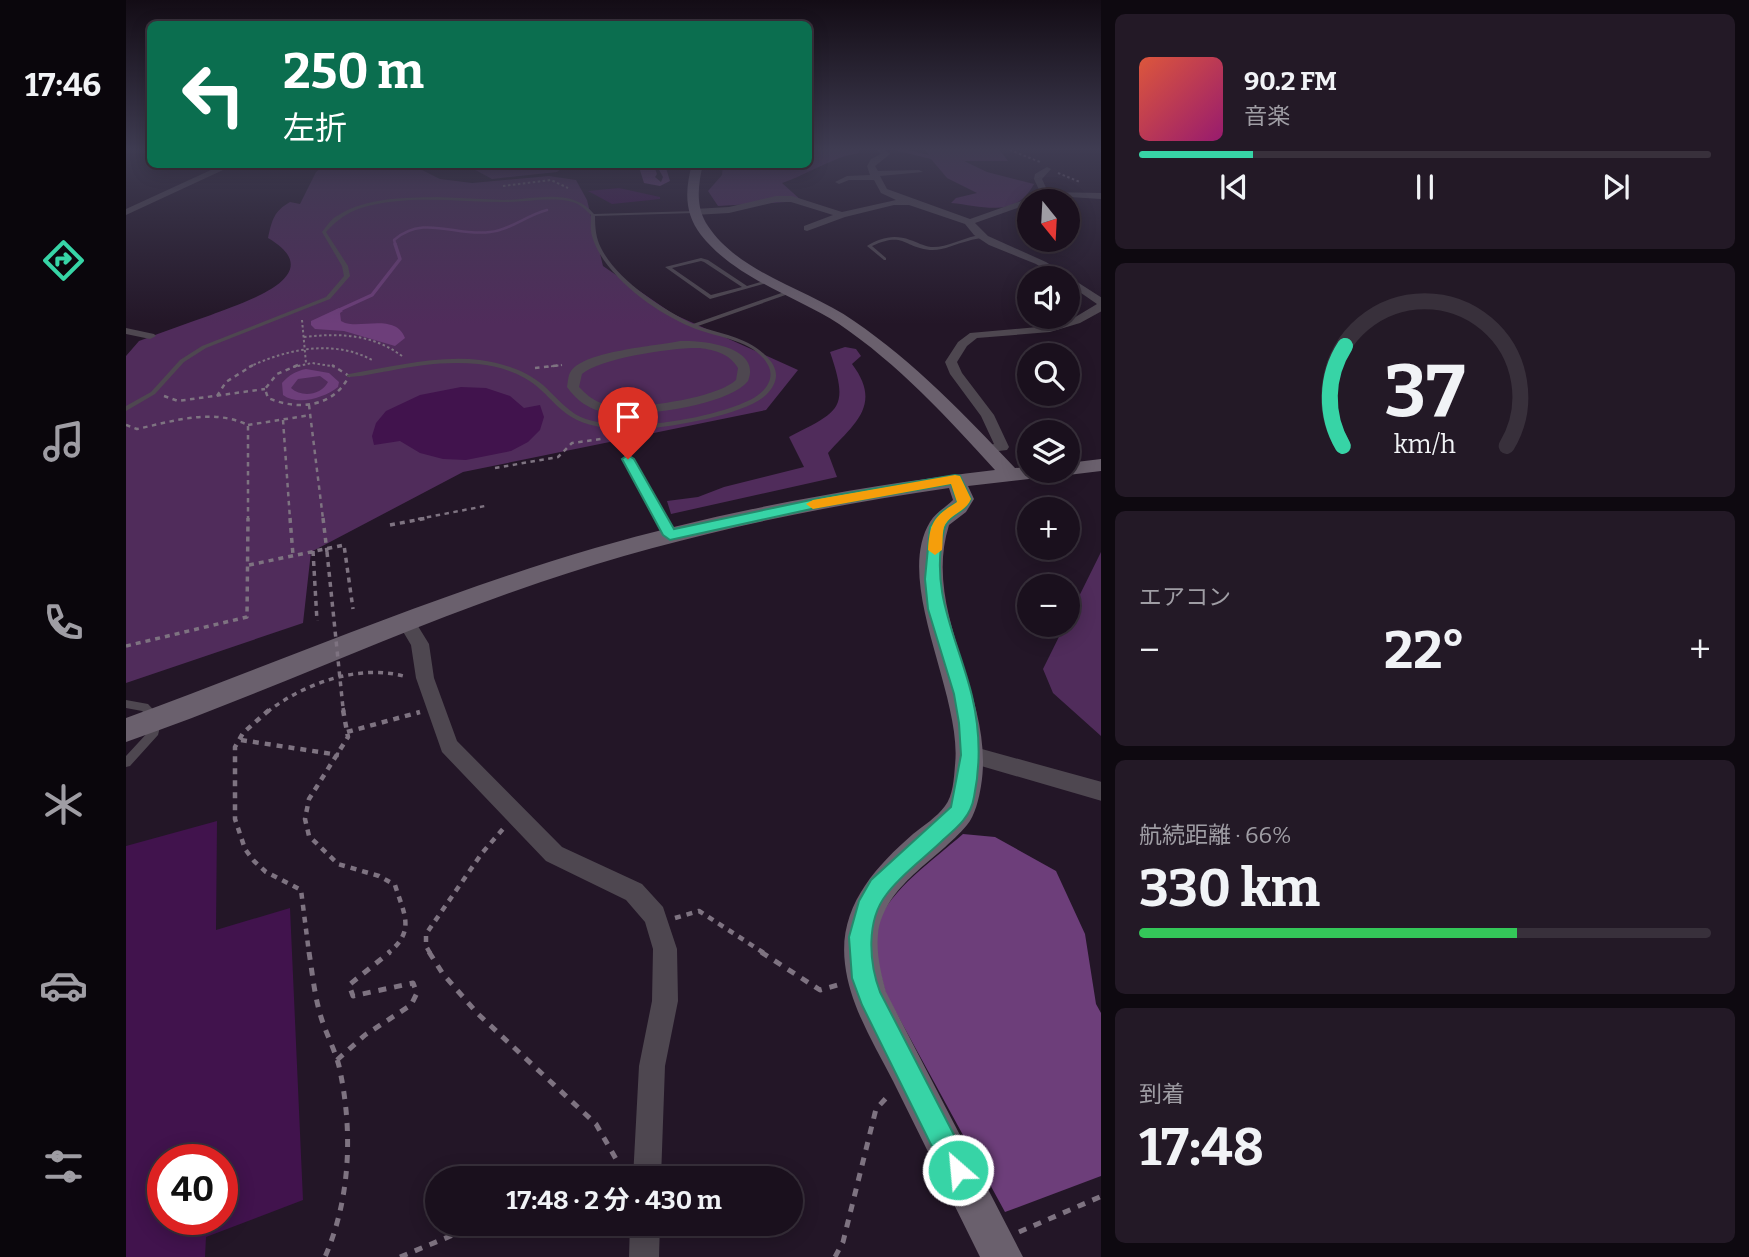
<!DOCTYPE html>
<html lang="ja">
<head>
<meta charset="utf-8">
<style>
	body { margin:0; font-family:Bitter,"Noto Sans JP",serif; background:#231926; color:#f1f3f6; height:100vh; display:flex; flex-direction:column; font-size:26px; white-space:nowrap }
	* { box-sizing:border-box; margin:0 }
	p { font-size:23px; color:#9f9da4 }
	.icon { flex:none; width:38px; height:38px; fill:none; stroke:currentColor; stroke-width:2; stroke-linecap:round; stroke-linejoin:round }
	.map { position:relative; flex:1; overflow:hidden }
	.details { display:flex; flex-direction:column; gap:14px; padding:14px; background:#0e0910; width:648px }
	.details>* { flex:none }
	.top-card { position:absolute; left:21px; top:21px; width:665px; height:147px; border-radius:10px; box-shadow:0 4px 18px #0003,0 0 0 2px #38303b; background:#0b6e4f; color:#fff; overflow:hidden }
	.needle { width:46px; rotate:162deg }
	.fabs { position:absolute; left:891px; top:189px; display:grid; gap:14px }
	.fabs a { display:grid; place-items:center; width:63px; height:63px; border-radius:50%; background:#1a101d; box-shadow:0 4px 18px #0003,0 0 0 2px #38303b; font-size:35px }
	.speed { position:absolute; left:21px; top:1144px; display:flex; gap:14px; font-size:35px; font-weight:700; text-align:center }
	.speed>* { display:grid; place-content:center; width:91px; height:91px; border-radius:50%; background:#1a101d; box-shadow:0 4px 18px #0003,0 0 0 2px #38303b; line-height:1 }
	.speed .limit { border:10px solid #d22; background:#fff; color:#111 }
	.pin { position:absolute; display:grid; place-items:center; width:60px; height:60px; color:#fff; margin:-72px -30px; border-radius:50% 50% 50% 0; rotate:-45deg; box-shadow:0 0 7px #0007 }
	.pin .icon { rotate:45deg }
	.me { position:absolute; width:77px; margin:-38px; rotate:333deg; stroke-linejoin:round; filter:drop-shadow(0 0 5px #0008) }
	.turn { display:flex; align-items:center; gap:24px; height:147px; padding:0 21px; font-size:32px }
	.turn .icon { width:91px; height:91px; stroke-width:2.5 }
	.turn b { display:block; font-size:49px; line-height:60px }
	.big { font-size:52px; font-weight:700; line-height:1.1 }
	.details .tile { flex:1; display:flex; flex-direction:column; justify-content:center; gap:10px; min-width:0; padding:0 24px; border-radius:10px; background:#231926 }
	.details .dial { align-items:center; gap:0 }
	.dial svg { height:182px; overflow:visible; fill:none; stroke:#38303b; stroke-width:7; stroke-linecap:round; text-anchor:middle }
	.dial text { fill:#f1f3f6; stroke:none }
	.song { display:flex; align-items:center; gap:21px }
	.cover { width:84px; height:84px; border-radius:10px; background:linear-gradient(135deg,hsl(10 70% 55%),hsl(320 70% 35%)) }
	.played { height:7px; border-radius:4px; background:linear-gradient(90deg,#37d4a6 20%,#38303b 20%) }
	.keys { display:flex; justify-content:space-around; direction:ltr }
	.heat { display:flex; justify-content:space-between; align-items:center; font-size:38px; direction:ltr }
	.charge { height:10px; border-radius:5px; background:linear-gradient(90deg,#34c759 66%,#38303b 0) }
	.trip { position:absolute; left:299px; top:1166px; width:378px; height:70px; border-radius:35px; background:#1a101d; box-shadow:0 4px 18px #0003,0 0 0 2px #38303b; font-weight:700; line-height:70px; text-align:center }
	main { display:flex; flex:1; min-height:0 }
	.dock { display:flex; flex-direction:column; width:126px; justify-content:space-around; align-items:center; background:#0a060c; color:#9f9da4 }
	.dock .icon { width:49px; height:49px }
	.dock .selected { color:#37d4a6 }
	.dock b { font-size:32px; color:#f1f3f6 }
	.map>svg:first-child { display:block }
</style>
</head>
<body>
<main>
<nav class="dock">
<b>17:46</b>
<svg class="icon selected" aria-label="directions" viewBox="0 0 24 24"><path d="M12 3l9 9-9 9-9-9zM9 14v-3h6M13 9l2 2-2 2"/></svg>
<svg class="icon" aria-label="music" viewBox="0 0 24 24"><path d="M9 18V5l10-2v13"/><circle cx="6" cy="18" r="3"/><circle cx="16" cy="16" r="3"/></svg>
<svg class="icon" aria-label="phone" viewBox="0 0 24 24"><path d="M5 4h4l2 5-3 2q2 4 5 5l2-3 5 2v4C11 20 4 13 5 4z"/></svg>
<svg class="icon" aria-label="climate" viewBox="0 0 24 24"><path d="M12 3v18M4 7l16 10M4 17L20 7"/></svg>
<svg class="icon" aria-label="car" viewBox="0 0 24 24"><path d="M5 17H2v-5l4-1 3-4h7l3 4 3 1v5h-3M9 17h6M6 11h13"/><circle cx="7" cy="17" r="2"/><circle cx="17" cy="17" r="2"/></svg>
<svg class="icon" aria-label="filters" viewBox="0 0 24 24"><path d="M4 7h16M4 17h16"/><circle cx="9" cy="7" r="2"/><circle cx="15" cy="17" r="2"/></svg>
</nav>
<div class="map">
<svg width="976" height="1257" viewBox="0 0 976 1257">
	<rect width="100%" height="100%" fill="#231627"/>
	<path fill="#502c5b" d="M683,148h50v5c-27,4 -50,21 -77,30l20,18 -84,5 -10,-15 14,-16 1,-10 85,-1z
		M760,148h14l29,7 -6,-7h75l10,13h-44l23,11 47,12c-19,35 -50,22 -83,19l5,-5 21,-5 -30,-15 -16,-19z
		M264,164l-10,5 32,-4 28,14 32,4 77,-7 27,4 11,20 16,66 70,48 125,56 -32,40 -303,62 -152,80 -8,71 -177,60v-327l13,-15c24,-9 48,-18 72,-26 30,-12 122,-39 57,-77 4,-18 6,-27 22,-36l10,2 16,-32 9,-7z
		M329,165l110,-1v1l-8,7 -65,7 -22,-12z
		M719,347l11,2 5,7 -9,8c31,41 2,60 -24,89l9,24 -166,37 -4,-13 31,-4 26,-10 80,-20 -15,-30c50,-26 61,-27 41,-85z
		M975,552l1,184h-1l-48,-43 -10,-24z"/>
	<path fill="#6d3e7a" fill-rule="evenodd" d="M520,165h11l-3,1 3,8 -2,3 6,5 2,-5 -5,-9 2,-3h9l-3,3 4,13 -10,5 -16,-3 -5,-16z
		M213,308l4,3 -3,2 1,8 4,2c18,5 51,-9 60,15l-10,8 -51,-15 -29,-2 -4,-4v-4z
		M180,369l23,4 10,9 -1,5c-14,11 -40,19 -55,8l-1,-12c7,-8 14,-12 24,-14zM194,376l8,6c-7,13 -26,16 -37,6l7,-9z
		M837,834l32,3 61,34 29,63 11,70 5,9v163l-96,36 -119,-218c-5,-21 -15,-48 -8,-70 10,-33 59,-67 85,-90z"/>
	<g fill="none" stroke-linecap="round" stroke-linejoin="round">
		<path stroke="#6d3e7a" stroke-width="2.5" d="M270,246l-2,-6c30,-26 62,-3 96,-8 20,-2 37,-17 57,-22"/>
		<path stroke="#6d3e7a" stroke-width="3.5" d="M211,311l35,-16 28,-36 -5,-15"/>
	</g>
	<path fill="#41134d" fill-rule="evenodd" d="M493,188l41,9v2l-48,5 -24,-13z
		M335,387l25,1 24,8 14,12 16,-3 4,12 -4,13 -12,12 -17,9 -45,9 -23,-1 -23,-6 -20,-12 -26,4 -2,-9 4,-13 10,-12 34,-16z
		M91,821l-1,109 74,-22 13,292 -97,37 -1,20h-79v-411zM37,1160h59v60h-59z"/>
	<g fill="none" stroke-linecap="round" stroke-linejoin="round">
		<path stroke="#7e7381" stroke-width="2" stroke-dasharray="2.5 2.5" stroke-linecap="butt" d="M879,148l35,14
			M932,173l22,9
			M377,186l48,-6 17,8
			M176,320l4,43
			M178,337c36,-4 68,-3 98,19
			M123,367c38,-18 85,-28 123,-7
			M167,367l19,-4 25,4
			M420,367l16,-2"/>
		<path stroke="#7e7381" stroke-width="2.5" stroke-dasharray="4.5 4.5" stroke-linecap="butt" d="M172,365l-21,9 -12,15 3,9c30,13 66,9 81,-22l-17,-11
			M409,368l27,-3
			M38,396l14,5 87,-12
			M91,396l9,-14 27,-17
			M183,405l14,114
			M157,420l7,99
			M0,425l11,4c37,-8 75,-21 111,-4v94
			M122,425l63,-10
			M369,468l63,-11 14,-14 29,-4
			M292,519l67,-13"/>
		<path stroke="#7e7381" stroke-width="3.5" stroke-dasharray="5 5" stroke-linecap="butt" d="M164,518l3,37
			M197,518l4,34
			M264,525l37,-7
			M187,551l4,70
			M123,565l95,-20 9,64
			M0,646l121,-29 1,-99
			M217,708l1,4
			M141,712c38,-29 93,-49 140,-35"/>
		<path stroke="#7e7381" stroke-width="4.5" stroke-dasharray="6 6" stroke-linecap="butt" d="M143,710l-26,23 -8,14v72l10,30 9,12 12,11 35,18 8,63
			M217,710l5,27 -39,62 -4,20 4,17 29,28 41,12 16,9c9,29 21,46 -7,68
			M221,732l73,-20
			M115,740l98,15
			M549,918l24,-7 65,42
			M304,953l-4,-7v-12l56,-81 21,-24"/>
		<path stroke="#7e7381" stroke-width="5" stroke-dasharray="8 8" stroke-linecap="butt" d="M183,952c3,19 5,39 10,58 5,20 15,37 20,56 14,63 12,131 -14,191
			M303,952l14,22 35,40 118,110 24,42
			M635,952l59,38 21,-6
			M211,1060l28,-25 46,-30 6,-12 -4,-10 -60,13 -4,-11 41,-33
			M466,1178l28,-12
			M893,1232l83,-36
			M274,1257l82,-34
			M709,1257l8,-15 33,-133 13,-14"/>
		<path fill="#4e4750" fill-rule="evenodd" d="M311,197c22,1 45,2 67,3 30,0 68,-13 90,14l102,-3 -2,2 -99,3c0,12 1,22 6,32 16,32 61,61 92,76l97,-34h4v2l-96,34c22,8 49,11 67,29 14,13 15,26 1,40 -22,20 -91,31 -121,34 -22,2 -48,0 -68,-9 -15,-7 -25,-20 -36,-30 -17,-16 -41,-24 -63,-26 -30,-3 -60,1 -89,7 -14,2 -29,6 -42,6v-2l2,-1c43,-7 88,-19 131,-14 23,3 46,11 63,25 11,10 20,21 32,29 38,23 136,5 175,-14 12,-6 25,-18 19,-33 -13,-28 -54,-29 -78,-40 -36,-15 -88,-52 -99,-91 -2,-7 -1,-14 -1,-21 -7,-7 -12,-12 -22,-14 -22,-4 -43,1 -64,1 -48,0 -98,-8 -144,6 -15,5 -25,13 -35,24l22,34 2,10 -20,23 -124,49 -22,14 -29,32 -29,17v-5l25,-14 29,-32 22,-14 124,-49 18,-21 -2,-10 -20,-34c4,-5 9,-13 15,-16 29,-19 67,-18 100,-19z
			M849,236h6l2,1c-4,2 -10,2 -15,4 -13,3 -25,10 -38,9 -27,-3 -26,-19 -58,-4l14,12v2h-2l-17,-14c13,-8 27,-12 43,-6 7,2 13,6 21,7 15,1 30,-8 44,-11z
			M575,258l7,2 39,26 24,-7 3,2 -64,18 -45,-32zM575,261l3,1 38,25 -31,8 -39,-27z
			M502,457l4,2 42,76 -1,2h-6l-1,-2 -42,-76z
			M0,700l22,4 14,15 -4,16 -28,31 -4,1v-11l24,-26 2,-10 -10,-9 -16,-3z"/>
		<path fill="#4e4750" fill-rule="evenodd" d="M748,148h9l7,6 -15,12 3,5 41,-1 4,2 -43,4 7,13 83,30 71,-25 -7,-15 1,-5 12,-7 4,2 -9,10 6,13 54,1v6l-48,-3 -25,5v3l-54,19 13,13 58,26 56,36v13l-22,12 -30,9 -73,6 -10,8 -10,16 5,11 32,42 15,32 -2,3 -25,3v-6l12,-3 -13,-28 -31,-42 -5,-12 13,-20 12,-9 79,-7 23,-7 25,-15 -29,-20v-6h-10l-22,-14 -47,-19 -15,-10 -9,-11 -56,-19h-15l-49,12 -38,14 -3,-1v-4l29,-11 -42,-13h-15l-47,11 -35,2 -4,-3 4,-3 35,-2 47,-11h16l50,16 54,-12 -15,-7 -7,-13h-25l-10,4 -4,-2 12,-6 23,-1 -3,-9 4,-7 10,-5z
			M98,164h12l-110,51v-6z
			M0,328l28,6 2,2 -6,3 -24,-5z
			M554,341c22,-1 82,5 68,40 -21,26 -121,39 -152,29 -13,-5 -21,-12 -29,-23 1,-5 1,-12 4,-16 14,-20 85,-25 109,-30zM574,348c15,2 30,6 38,20l-2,12c-20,19 -108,32 -135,23 -10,-4 -15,-9 -22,-16l3,-13c18,-16 93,-27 118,-26z
			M281,616l6,2 16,26 5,34 23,63 105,106 80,37 21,23 14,42 1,52 -13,65 -4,112h-28l6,-112 13,-65 1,-52 -8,-27 -19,-22 -80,-39 -104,-109 -26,-74 -5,-33 -13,-22 3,-5z
			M845,746l131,36v19l-138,-40 -3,-6 3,-6z
			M504,1223h30l-1,34h-30z"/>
		<path fill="#6a606d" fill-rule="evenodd" d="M566,164h11c-5,21 -8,43 5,62 32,48 100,63 146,95 60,41 111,94 161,147l14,-1v4h27l-3,4 -7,2 -78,9 6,13 -8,13 -17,13c-28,89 47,171 32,261 -2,12 -6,30 -14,39 -29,35 -83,60 -89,109 -2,20 3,39 8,58l137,265h-43c-29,-59 -58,-117 -87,-176 -19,-37 -43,-75 -48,-117 -7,-56 29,-96 68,-130 10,-8 24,-17 32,-28 8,-10 9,-28 10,-41 8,-70 -62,-182 -25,-243 6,-10 15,-14 23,-22l-4,-12c-139,20 -275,49 -408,94 -140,47 -275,111 -415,160v-24c156,-57 309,-123 469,-170 131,-38 266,-62 400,-78 -47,-52 -97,-106 -156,-146 -45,-29 -103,-45 -138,-89 -17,-22 -16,-45 -9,-71z
			M976,459v12l-34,4 -9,-4h9v-8z"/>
		<path stroke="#7e7381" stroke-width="3.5" stroke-dasharray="5 5" stroke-linecap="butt" d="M201,552l16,156"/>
	</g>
	<linearGradient id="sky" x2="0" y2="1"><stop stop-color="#130c15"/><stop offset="0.46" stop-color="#3f3c52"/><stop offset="1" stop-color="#3f3c52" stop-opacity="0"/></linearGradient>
	<rect width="976" height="324" fill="url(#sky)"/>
	<path fill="#37d4a6" stroke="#248a6c" stroke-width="2" d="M502,455l6,4 40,70 151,-32 130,-22 5,1 11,23c-5,14 -24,16 -27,31 -15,63 14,108 28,166 8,34 9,67 2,101 -3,19 -16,30 -30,42 -18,18 -43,35 -58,56 -20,26 -17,68 -6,97l87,168 4,10 -4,9 -9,4 -10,-4 -86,-174 -10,-27 -3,-41 10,-36 12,-21 80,-73 10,-52 -2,-32 -5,-29 -26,-85 -3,-30 5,-52 10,-14 17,-11 -6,-18 -126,22 -155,34 -7,-5 -41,-76z"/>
	<path fill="#f59e0b" d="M829,475l5,1 11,23c-5,13 -22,15 -27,28 -2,7 -1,17 -2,23l-7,5 -7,-5c2,-27 5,-33 29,-48l-6,-18 -138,25 -7,-5 7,-4z"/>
</svg>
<div class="fabs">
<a><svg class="needle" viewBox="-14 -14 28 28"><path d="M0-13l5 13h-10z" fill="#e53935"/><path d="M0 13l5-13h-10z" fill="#9f9da4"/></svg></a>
<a><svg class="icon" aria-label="sound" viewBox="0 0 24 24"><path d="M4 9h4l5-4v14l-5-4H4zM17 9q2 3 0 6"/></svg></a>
<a><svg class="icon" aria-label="search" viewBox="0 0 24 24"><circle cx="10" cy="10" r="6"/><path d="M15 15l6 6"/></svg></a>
<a><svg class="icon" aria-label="layers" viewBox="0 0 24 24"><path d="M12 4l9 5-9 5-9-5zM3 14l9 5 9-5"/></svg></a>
<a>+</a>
<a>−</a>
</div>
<div class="speed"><div class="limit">40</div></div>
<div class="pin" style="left:502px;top:459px;background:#d93025"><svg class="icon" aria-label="arrive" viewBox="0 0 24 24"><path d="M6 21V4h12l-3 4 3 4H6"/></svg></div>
<svg class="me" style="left:832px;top:1170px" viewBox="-20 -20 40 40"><circle r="17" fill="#37d4a6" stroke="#fff" stroke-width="3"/><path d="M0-11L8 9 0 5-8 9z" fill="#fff"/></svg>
<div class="trip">17:48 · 2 分 · 430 m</div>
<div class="top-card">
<div class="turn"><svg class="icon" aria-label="left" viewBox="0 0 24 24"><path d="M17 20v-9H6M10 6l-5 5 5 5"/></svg><div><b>250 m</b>左折</div></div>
</div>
</div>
<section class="details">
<div class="tile">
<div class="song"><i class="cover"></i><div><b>90.2 FM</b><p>音楽</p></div></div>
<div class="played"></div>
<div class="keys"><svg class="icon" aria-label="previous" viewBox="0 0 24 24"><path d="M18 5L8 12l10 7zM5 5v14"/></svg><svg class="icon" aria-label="pause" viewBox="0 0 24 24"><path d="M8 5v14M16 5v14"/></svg><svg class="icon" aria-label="next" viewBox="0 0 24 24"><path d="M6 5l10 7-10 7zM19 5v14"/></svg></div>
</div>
<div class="tile dial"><svg viewBox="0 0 100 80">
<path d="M14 69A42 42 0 1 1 86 69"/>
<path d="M14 69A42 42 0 0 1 15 25" stroke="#37d4a6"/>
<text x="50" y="56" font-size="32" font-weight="700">37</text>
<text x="50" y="72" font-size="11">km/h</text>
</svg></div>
<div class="tile"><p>エアコン</p>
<div class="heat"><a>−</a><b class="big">22°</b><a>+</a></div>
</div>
<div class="tile"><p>航続距離 · 66%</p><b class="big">330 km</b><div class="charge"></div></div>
<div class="tile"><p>到着</p><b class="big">17:48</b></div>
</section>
</main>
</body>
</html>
